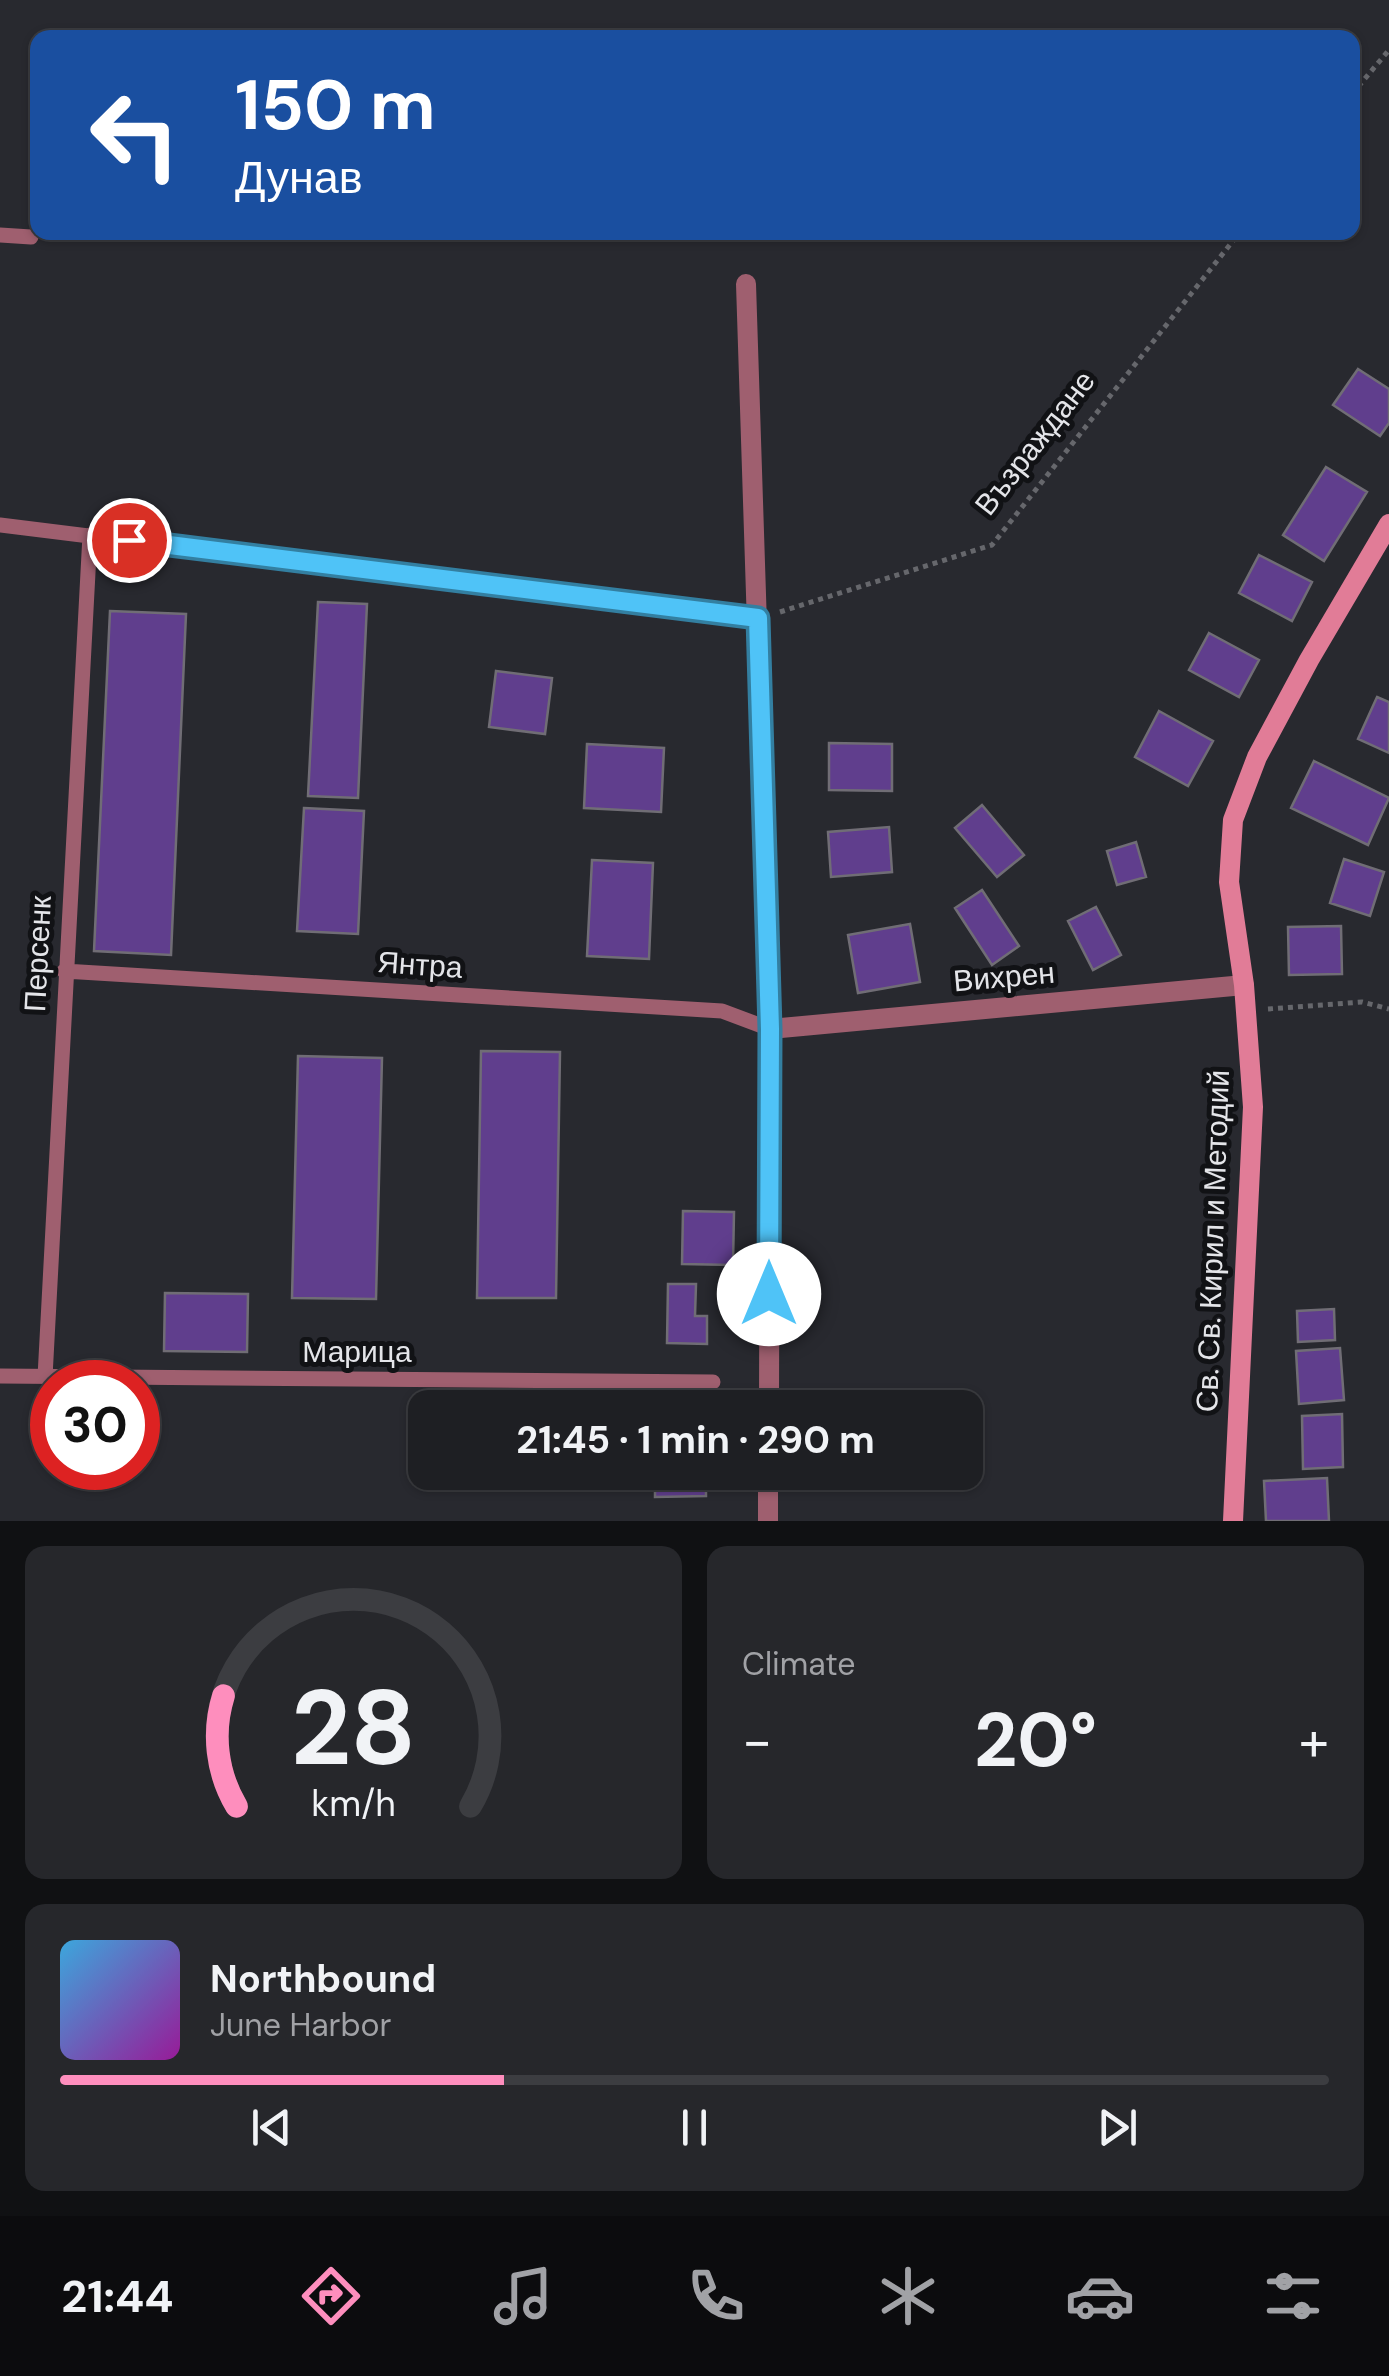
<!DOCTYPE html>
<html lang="en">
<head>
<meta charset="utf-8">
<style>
	body { margin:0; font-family:"DM Sans",sans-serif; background:#26272b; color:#f1f3f6; height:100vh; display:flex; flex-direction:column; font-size:38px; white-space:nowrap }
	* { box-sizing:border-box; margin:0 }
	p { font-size:32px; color:#a1a2a6 }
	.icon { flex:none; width:55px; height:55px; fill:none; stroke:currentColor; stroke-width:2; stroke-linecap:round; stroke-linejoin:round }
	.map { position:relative; height:1521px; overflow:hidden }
	.details { display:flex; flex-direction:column; gap:25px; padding:25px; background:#101113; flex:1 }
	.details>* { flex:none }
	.guide { position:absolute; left:30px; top:30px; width:1330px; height:210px; border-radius:20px; box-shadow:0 2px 8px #0004,0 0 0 2px #3c3d41; background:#1a4fa0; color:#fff; overflow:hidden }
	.speed { position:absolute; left:30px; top:1360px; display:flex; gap:20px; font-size:50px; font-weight:700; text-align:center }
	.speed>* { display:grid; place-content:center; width:130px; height:130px; border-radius:50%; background:#1e1f23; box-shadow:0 2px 8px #0004,0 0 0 2px #3c3d41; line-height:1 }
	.speed .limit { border:15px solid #d22; background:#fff; color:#111 }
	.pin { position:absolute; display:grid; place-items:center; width:85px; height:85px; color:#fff; margin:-42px; border:5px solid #fff; border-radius:50%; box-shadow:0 2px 10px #0007 }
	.me { position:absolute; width:110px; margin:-55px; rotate:0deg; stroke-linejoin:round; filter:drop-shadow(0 0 8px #0008) }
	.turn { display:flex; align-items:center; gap:35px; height:210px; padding:0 40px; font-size:45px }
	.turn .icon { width:130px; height:130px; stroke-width:2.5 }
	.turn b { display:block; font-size:70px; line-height:85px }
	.big { font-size:75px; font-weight:700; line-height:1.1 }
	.details .widget { flex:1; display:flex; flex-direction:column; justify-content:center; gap:15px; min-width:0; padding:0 35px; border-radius:20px; background:#26272b }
	.details .dial { align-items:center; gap:0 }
	.dial svg { height:260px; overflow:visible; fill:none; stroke:#3c3d41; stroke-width:7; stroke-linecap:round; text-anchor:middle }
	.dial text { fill:#f1f3f6; stroke:none }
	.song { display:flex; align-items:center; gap:30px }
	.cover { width:120px; height:120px; border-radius:15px; background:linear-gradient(135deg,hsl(200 70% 55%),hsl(300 70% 35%)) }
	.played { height:10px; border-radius:5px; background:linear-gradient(90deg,#fe8ebd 35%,#3c3d41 35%) }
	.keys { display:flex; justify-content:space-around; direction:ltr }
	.heat { display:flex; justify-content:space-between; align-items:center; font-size:55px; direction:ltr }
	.details .tiles { flex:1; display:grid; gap:25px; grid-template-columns:1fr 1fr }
	.widget:last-child { grid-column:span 2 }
	.trip { position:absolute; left:408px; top:1390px; width:575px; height:100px; border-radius:20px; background:#1e1f23; box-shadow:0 2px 8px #0004,0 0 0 2px #3c3d41; font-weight:700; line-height:100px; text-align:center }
	.menu { display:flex; height:160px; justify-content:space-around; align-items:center; background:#0c0c0e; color:#a1a2a6 }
	.menu .icon { width:70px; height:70px }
	.menu .selected { color:#fe8ebd }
	.menu b { font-size:45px; color:#f1f3f6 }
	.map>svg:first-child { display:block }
</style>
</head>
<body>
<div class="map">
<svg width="1389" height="1521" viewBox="0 0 1389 1521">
	<rect width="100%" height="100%" fill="#28292f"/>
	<path fill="#603e8d" stroke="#706d75" stroke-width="2.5" d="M1358,369l31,20v34l-9,13 -47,-31z
		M1326,467l41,25 -43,69 -41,-26z
		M1259,555l53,27 -20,39 -53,-28z
		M318,602l49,2 -9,194 -50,-2z
		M110,611l76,3 -15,341 -77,-4z
		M1209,633l50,27 -20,37 -50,-27z
		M496,671l56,7 -7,56 -56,-7z
		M1377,697l12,5v51l-31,-14z
		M1159,711l54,30 -25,45 -53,-29z
		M829,743l63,1v47l-63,-1z
		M587,744l77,4 -3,64 -77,-4z
		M1314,761l75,37 -21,47 -77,-37z
		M982,805l42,50 -27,22 -42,-49z
		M304,808l60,3 -6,123 -61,-3z
		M889,827l3,45 -61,5 -3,-45z
		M1136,842l10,35 -29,8 -10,-34z
		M1344,859l40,13 -14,44 -40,-13z
		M592,860l61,3 -4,96 -62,-3z
		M982,890l37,56 -27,19 -37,-57z
		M1096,907l25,48 -28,15 -25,-49z
		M910,924l10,58 -62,11 -10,-58z
		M1341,926l1,48 -53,1 -1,-48z
		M481,1051l79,1 -4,246h-79z
		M298,1056l84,2 -6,241 -84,-1z
		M683,1211l51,1 -1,53 -51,-1z
		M668,1284h28l-1,32h12v28l-40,-1z
		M165,1293l83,1 -1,58 -83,-1z
		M1334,1309l1,31 -37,2 -1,-31z
		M1340,1348l4,52 -45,4 -3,-53z
		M1342,1414l1,53 -40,2 -1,-53z
		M655,1472h51v24l-51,1z
		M1327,1478l2,43h-63l-2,-40z"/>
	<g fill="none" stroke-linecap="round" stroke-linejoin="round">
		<path stroke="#66676c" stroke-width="5" stroke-dasharray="5 5" stroke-linecap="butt" d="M1352,94l37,-44
			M780,612l212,-67 248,-313
			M1268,1009l94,-7 27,7"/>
		<path stroke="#9f5f6f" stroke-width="15" d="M0,235l31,2
			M0,525l758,94
			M64,971l658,40 48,18
			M0,1376l713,6
			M45,1377l45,-842"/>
		<path stroke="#9f5f6f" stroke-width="20" d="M746,284l24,745 -1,379
			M770,1029l474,-44
			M768,1521v-49"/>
		<path stroke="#e17c97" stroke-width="20" d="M1233,1521l20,-414 -9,-122 -15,-103 4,-62 24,-63 52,-97 80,-136"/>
	</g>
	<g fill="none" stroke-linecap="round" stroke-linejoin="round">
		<g stroke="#337fa1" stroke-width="25">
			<path id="route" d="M129,540l629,78 12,411 -1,265"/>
		</g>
		<use href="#route" stroke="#4fc3f7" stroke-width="18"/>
	</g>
	<g text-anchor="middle" stroke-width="10" stroke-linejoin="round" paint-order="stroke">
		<g font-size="30" fill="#e4e5e9" stroke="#111215">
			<text transform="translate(1035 443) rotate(-52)" y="10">Възраждане</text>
			<text transform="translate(38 954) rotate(-87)" y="10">Персенк</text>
			<text transform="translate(420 965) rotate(4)" y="10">Янтра</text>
			<text transform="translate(1004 977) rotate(-5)" y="10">Вихрен</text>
			<text transform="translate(1213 1241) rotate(-88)" y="10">Св. Св. Кирил и Методий</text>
			<text x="357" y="1362">Марица</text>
		</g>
	</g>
</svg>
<div class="speed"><div class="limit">30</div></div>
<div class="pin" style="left:129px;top:540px;background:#d93025"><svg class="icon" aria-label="arrive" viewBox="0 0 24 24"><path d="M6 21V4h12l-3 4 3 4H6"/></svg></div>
<svg class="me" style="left:769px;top:1294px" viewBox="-20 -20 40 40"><circle r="19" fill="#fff"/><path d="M0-13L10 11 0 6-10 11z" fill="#4fc3f7"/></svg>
<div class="trip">21:45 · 1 min · 290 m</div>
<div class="guide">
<div class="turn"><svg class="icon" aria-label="left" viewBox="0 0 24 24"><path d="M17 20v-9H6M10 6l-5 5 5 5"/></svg><div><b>150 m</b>Дунав</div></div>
</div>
</div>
<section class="details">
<div class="tiles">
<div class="widget dial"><svg viewBox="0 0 100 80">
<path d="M14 69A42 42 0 1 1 86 69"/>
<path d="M14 69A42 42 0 0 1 10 35" stroke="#fe8ebd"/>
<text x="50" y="56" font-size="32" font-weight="700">28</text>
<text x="50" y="72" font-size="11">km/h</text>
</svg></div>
<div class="widget"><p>Climate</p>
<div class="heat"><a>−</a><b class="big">20°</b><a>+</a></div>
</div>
<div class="widget">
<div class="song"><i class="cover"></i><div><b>Northbound</b><p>June Harbor</p></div></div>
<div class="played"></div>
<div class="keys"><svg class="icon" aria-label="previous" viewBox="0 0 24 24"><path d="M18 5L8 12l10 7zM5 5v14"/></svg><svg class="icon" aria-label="pause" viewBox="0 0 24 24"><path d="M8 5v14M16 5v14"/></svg><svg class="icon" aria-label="next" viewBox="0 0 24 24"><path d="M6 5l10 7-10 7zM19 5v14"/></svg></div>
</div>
</div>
</section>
<nav class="menu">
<b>21:44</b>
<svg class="icon selected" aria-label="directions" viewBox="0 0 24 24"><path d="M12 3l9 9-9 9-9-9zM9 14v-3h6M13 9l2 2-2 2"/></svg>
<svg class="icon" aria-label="music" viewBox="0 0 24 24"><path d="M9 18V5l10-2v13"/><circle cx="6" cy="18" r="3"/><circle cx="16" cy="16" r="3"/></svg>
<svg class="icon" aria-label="phone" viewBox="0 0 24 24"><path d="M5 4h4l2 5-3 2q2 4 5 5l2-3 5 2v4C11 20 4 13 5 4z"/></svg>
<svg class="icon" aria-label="climate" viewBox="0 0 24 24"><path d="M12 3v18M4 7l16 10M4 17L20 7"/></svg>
<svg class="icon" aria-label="car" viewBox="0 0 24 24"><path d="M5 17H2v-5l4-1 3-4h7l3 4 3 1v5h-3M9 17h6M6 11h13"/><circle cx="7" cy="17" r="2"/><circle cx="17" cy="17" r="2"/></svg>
<svg class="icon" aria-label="filters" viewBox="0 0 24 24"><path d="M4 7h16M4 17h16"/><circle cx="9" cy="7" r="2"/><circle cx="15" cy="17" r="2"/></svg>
</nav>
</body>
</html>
